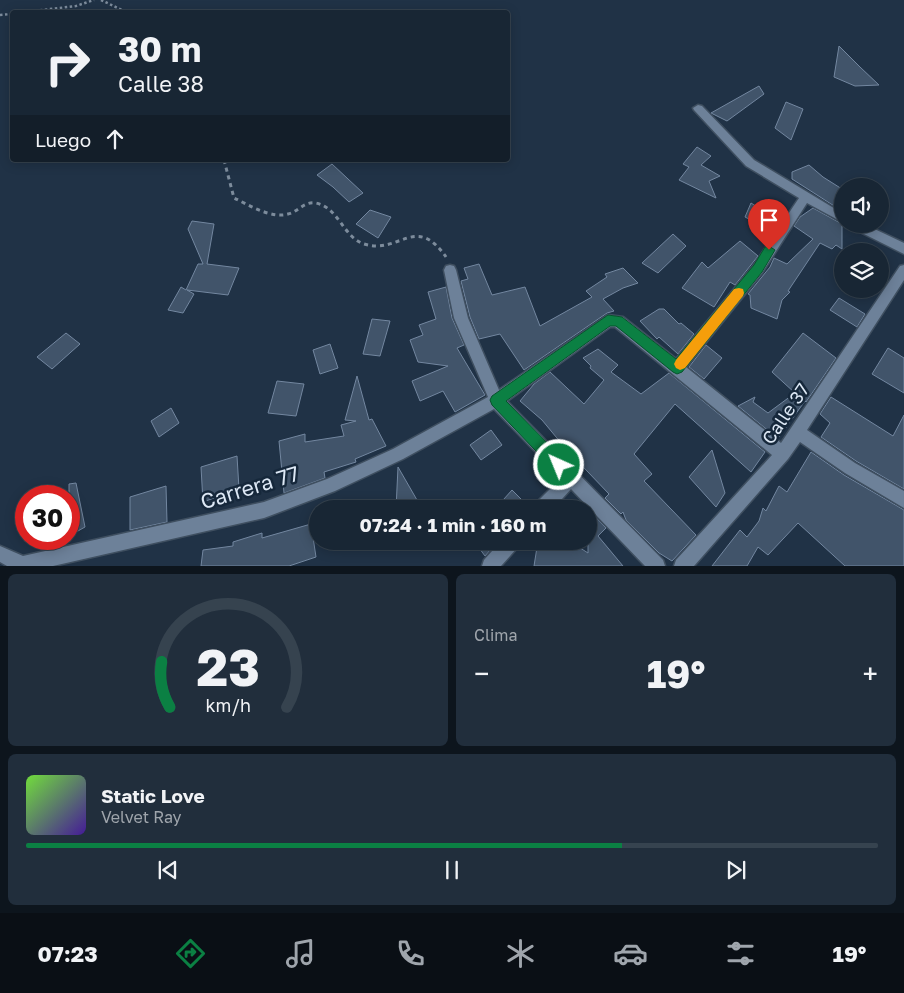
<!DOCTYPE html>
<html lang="es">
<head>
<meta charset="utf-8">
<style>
	body { margin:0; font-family:"Golos Text",sans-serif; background:#212e3c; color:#f1f3f6; height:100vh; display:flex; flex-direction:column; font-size:19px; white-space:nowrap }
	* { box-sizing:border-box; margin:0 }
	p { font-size:16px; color:#9fa5ac }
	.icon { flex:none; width:28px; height:28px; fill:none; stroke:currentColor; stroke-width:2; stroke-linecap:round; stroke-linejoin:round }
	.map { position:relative; height:566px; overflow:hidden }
	.side { display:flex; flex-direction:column; gap:8px; padding:8px; background:#0d151d; flex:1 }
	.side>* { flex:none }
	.top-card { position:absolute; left:10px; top:10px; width:500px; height:152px; border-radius:5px; box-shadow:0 2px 12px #0003,0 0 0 1px #36434f; background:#182634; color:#f1f3f6; overflow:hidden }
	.buttons { position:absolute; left:834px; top:178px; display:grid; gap:10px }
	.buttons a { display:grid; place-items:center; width:55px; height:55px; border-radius:50%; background:#182634; box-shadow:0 2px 12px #0003,0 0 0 1px #36434f; font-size:25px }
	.speed { position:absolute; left:15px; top:485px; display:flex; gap:10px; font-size:25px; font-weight:700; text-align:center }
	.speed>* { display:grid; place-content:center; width:65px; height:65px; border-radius:50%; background:#182634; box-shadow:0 2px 12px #0003,0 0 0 1px #36434f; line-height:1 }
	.speed .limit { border:8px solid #d22; background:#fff; color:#111 }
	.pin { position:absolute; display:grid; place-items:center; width:42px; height:42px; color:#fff; margin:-51px -21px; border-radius:50% 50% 50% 0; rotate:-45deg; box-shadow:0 0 5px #0007 }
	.pin .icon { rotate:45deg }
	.me { position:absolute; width:55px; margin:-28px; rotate:316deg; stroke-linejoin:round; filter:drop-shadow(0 0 4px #0008) }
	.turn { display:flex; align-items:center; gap:18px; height:105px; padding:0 25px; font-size:22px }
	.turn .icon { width:65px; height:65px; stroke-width:2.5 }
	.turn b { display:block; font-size:35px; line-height:42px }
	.then { display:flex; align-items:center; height:48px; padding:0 25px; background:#0003; gap:10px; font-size:19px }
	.big { font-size:38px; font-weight:700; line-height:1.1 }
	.side .widget { flex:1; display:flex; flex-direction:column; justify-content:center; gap:8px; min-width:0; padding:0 18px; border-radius:8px; background:#212e3c }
	.side .dial { align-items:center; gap:0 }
	.dial svg { height:130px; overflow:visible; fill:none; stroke:#36434f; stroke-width:7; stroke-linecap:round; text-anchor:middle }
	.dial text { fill:#f1f3f6; stroke:none }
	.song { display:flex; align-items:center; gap:15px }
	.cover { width:60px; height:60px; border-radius:8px; background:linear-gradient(135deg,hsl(100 70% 55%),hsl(260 70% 35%)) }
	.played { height:5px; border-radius:2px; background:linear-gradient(90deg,#0b8043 70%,#36434f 70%) }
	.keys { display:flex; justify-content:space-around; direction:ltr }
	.heat { display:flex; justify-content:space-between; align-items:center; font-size:28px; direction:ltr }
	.side .tiles { flex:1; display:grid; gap:8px; grid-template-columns:1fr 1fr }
	.widget:last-child { grid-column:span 2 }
	.trip { position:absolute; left:309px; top:500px; width:288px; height:50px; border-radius:25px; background:#182634; box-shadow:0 2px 12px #0003,0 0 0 1px #36434f; font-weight:700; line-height:50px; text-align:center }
	.menu { display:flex; height:80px; justify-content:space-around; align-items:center; background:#0a0f15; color:#9fa5ac }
	.menu .icon { width:35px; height:35px }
	.menu .current { color:#0b8043 }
	.menu b { font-size:22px; color:#f1f3f6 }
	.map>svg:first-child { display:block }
</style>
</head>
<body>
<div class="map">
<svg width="904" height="566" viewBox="0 0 904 566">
	<rect width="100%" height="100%" fill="#203246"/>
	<path fill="#41546a" stroke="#7387a0" d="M839,46l21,21 19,18 -24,1 -21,-9z
		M759,86l5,8 -37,27 -16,-8z
		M786,102l17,7 -12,31 -16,-12z
		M697,147l14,9 -10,9 19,11 -11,5 7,17 -37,-18 10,-13 -6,-3z
		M332,164l31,29 -14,9 -16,-15 -16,-12z
		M809,165l14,12 19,12v22l-50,-32v-7z
		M751,203l30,19 -7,10 -29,-15z
		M813,208l29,16v25l-6,-4 -4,4 -12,-6 -32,48 2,1 -8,8 -5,19 -26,-11 -1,-13 -2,-1 22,-27 4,-9 13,6 26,-25 -19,-13 6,-9z
		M370,210l21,7 -13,21 -22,-14z
		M192,221l22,3 -7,40 32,4 -11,27 -41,-5 7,4 -11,19 -15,-3 13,-23 5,3 12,-26h5l-15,-35z
		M673,234l13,12 -28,27 -16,-10z
		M740,241l18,15 -23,29 -5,-3 -16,25 -32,-19 20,-26 6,6z
		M479,264l13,31 33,-8 15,39 52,-29 -6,-6 21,-14 -2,-3 18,-6 15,15 -15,5 -20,11 11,12 -7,2 -83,57 -24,-36 -21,5 -9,-22 -9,-36 7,-2 -4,-11z
		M446,287l6,31 12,27 -7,3 28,47 -30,17 -12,-21 -23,10 -8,-20 36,-15 -30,-4 -8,-22 13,-5 -4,-10 17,-6 -8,-27z
		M839,298l26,16 -8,13 -27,-17z
		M659,309h5l15,15 2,-1 13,11 -16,20 -19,-17 -2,2 -17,-18z
		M372,319l18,2 -10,35 -17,-2z
		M66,333l14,11 -28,25 -15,-12z
		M803,333l33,25 -30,44 -1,-1 -26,36 -2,-2 -1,2 -38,-31 17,-9 -2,5 15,11 27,-20 -23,-21z
		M330,344l8,24 -18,6 -7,-24z
		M706,345l16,13 -18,21 -15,-12z
		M888,348l16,10v35l-32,-19z
		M598,349l20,16 -7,7 30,22 28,-21 96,79 -14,20 -76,-68 -41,50 18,20 -8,7 52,54 -24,26 -13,-8 -33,-33 -3,-8 -2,2 -16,-16 4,-4 -43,-45 -24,-29 -22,-19 14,-17 16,-12 34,32 20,-24 -14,-12 1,-2 -8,-8z
		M357,376l12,44 3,-1 14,27 -31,13 1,3 -32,10 1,6 -41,15 -5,-52 26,-7v8l39,-6 -3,-11 15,-4 -11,-1z
		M277,381l27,3 -8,32 -28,-3z
		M831,397l62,39 11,-21v74l-48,-28 -35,-24 9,-14 -10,-9z
		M171,408l8,15 -20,14 -8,-16z
		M491,430l11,15 -21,15 -11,-15z
		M712,450l13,43 -9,14 -27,-30z
		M811,452l33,23 60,35v56h-59l-47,-43 -30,32 -10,-8 -11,19h-35l28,-36 7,7 12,-16 4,-13 3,3 13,-25 8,6z
		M237,456l2,33 -36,13 -2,-35z
		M398,467l19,33 -13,9h-8z
		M76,483l9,44 -16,9v-52z
		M166,486l1,36 -37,8v-33z
		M512,490l19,19h-36z
		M588,509l18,19 -8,8 25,30h-89l4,-25h27l6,7 3,-4 14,9z
		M311,524l5,33 -27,9h-88l2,-16 30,-4v-4l29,-9v5z
		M474,541h24l-13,15z"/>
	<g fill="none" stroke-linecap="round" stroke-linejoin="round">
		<g stroke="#3f4f60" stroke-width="3">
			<path id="street" d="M698,105l4,1 52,54 88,53v9l-35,-19 -45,70 -76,94 95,76 119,-177 4,-1v15l-97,150 48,33 49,28v17l-59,-35 -45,-31 -12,17 -94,107h-20l2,-6 96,-105 -157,-128h-5l-103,74 156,159 2,6h-20l-74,-77 -18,20h-19l2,-6 25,-25 -67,-69 -91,50 -68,32 -71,27 -211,48h-46l-7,-4v-16l23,10 241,-54 63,-23 66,-30 95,-52 -34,-79 -10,-48 2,-4 4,-1 4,1 2,4 12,48 31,72 109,-75 15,2 53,42 78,-94 45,-67 -53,-32 -52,-56 -1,-2z
				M848,224h16l40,19v11l-54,-27z
				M501,541h19l-2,6 -17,19h-19l2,-6z"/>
		</g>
		<path stroke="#7d8c9c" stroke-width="2.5" stroke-dasharray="2.5 2.5" stroke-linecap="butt" d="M101,0l25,12
			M25,12l51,-6 18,-6
			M0,15l12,-1"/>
		<path stroke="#7d8c9c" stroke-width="3" stroke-dasharray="4 4" stroke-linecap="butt" d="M224,160l10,38c15,7 37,21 54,16 10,-2 16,-13 28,-11 23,5 27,34 48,41 36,11 51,-31 82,13"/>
		<use href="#street" fill="#6d8199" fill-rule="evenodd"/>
	</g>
	<path fill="#0b8043" stroke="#07532c" d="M769,246l6,4 -13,22 -80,100 -5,2 -4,-2 -57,-46h-6l-104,75 58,59 2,5 -2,5 -5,2 -5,-2 -62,-65 -2,-5 2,-4 116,-81 14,2 54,42 78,-94 11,-18z"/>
	<path fill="#f59e0b" d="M739,288l4,1 1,4 -1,3 -58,72 -5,2 -4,-2 -2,-4 2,-4 58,-71z"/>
	<g text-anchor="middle" stroke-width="5" stroke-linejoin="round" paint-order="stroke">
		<g font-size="18" fill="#dde8f5" stroke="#16283b">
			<text transform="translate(786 414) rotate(-56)" y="6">Calle 37</text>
		</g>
		<g font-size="21" fill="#dde8f5" stroke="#16283b">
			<text transform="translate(250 488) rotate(-17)" y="7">Carrera 77</text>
		</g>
	</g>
</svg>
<div class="buttons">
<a><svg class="icon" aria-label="sound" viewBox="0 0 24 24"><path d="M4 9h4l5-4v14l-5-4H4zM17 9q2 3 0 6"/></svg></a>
<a><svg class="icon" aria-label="layers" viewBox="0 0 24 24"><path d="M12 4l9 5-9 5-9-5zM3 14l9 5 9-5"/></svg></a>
</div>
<div class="speed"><div class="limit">30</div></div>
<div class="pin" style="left:769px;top:250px;background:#d93025"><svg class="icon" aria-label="arrive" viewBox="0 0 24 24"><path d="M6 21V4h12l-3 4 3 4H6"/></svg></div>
<svg class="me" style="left:559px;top:465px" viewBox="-20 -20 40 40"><circle r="17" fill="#0b8043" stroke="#fff" stroke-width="3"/><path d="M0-11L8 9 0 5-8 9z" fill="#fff"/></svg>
<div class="trip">07:24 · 1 min · 160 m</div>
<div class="top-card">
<div class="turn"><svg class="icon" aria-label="right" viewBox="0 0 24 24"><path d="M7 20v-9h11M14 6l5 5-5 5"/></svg><div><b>30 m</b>Calle 38</div></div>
<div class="then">Luego<svg class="icon" aria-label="ahead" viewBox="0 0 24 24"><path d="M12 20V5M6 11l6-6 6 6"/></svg></div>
</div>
</div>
<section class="side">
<div class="tiles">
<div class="widget dial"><svg viewBox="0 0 100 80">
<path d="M14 69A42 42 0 1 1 86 69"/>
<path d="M14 69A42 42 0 0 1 9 41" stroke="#0b8043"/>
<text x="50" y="56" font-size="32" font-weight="700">23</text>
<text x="50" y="72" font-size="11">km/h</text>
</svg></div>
<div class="widget"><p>Clima</p>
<div class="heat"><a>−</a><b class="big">19°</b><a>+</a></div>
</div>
<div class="widget">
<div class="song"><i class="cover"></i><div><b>Static Love</b><p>Velvet Ray</p></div></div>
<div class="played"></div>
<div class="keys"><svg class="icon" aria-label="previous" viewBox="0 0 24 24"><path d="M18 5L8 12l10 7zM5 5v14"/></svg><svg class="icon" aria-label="pause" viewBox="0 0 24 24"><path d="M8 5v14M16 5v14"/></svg><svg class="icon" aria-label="next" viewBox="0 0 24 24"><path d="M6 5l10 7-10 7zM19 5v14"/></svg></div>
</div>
</div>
</section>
<nav class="menu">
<b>07:23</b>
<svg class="icon current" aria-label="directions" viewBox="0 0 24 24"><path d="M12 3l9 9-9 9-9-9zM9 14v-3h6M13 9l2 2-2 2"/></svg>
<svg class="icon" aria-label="music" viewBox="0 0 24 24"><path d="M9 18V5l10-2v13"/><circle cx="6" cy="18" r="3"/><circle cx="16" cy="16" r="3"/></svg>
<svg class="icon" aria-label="phone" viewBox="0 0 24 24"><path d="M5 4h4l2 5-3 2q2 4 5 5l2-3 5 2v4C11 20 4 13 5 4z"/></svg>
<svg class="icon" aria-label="climate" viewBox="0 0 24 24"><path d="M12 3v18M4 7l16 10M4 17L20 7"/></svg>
<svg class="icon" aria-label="car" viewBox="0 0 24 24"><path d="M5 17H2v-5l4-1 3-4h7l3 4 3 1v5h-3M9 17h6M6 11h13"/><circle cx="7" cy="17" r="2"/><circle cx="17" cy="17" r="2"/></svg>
<svg class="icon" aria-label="filters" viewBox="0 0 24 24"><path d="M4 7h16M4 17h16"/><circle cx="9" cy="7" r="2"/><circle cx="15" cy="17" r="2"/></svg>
<b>19°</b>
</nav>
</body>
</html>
